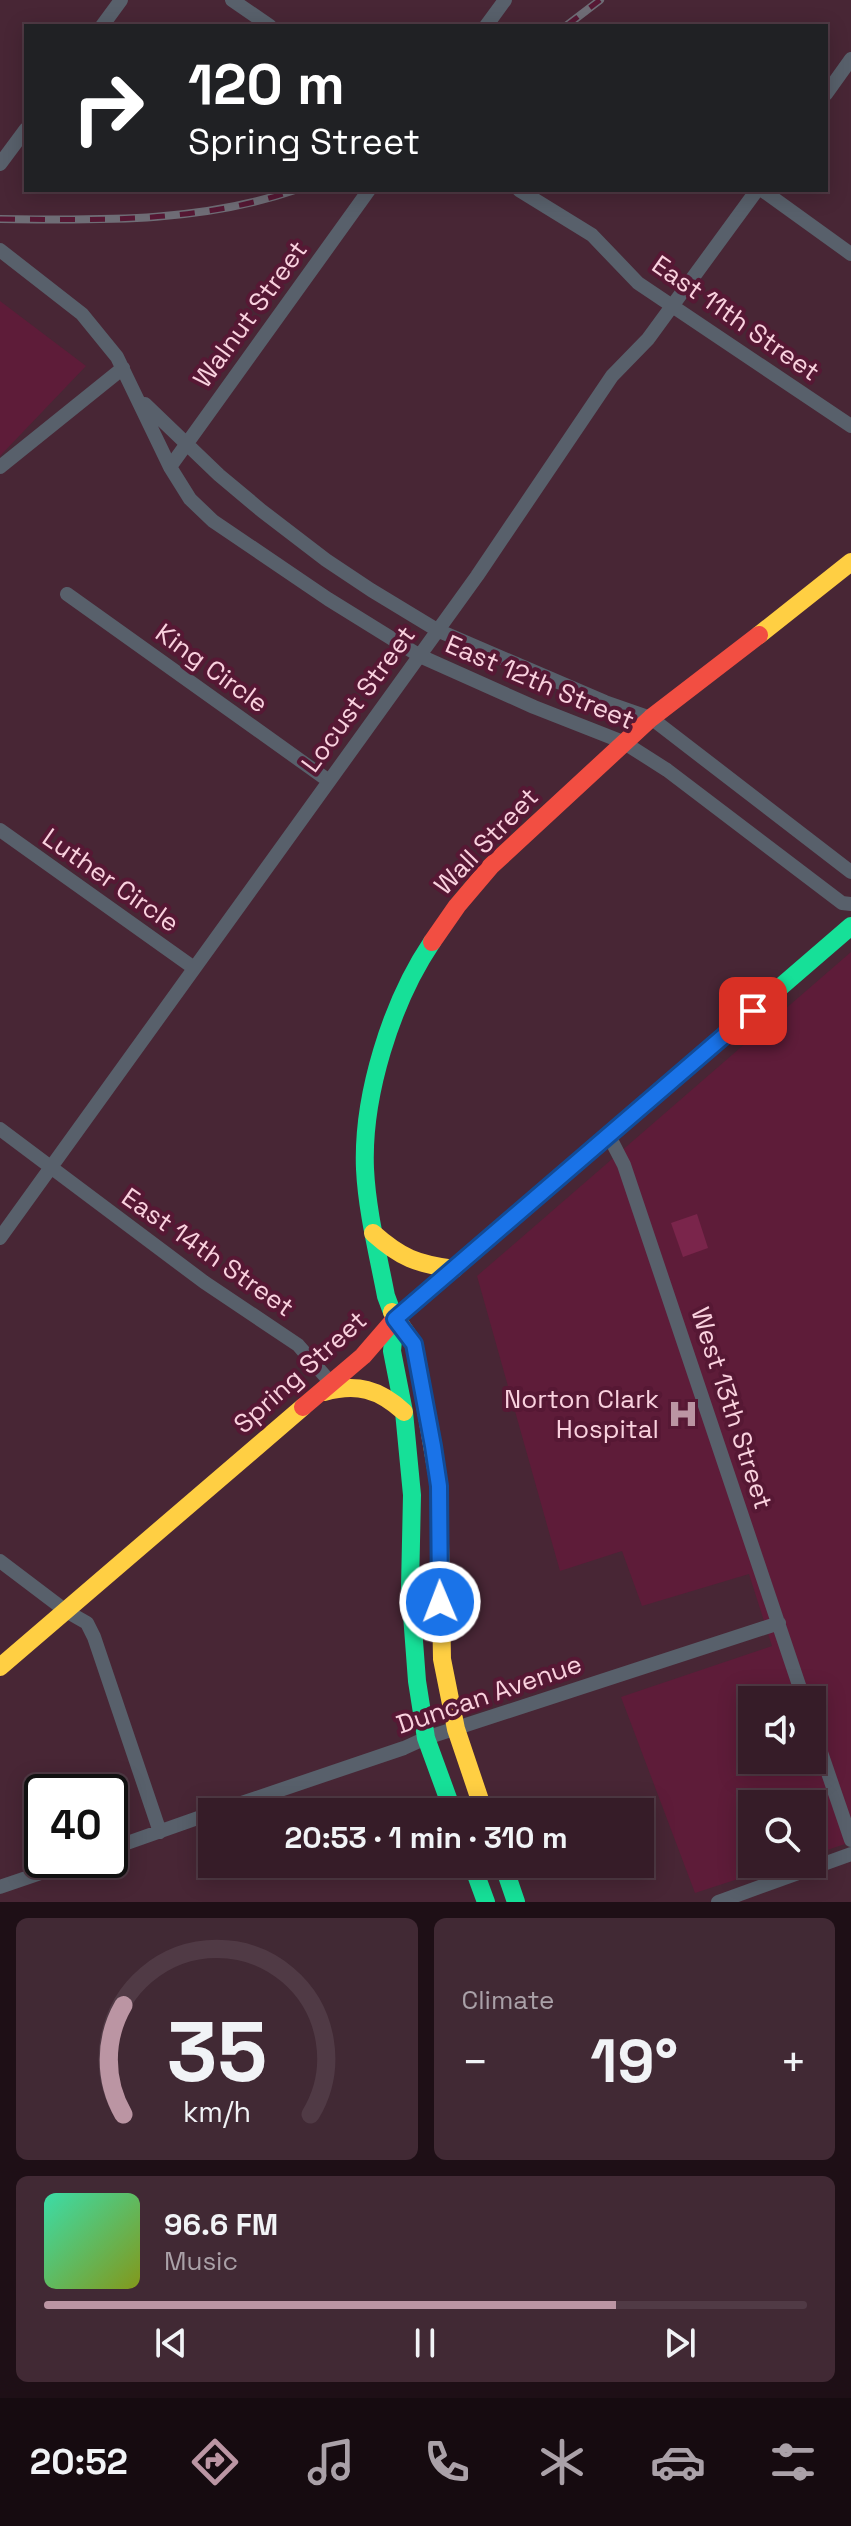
<!DOCTYPE html>
<html lang="en">
<head>
<meta charset="utf-8">
<style>
	body { margin:0; font-family:"Space Grotesk",sans-serif; background:#412934; color:#f1f3f6; height:100vh; display:flex; flex-direction:column; font-size:30px; white-space:nowrap }
	* { box-sizing:border-box; margin:0 }
	p { font-size:26px; color:#aaa1a8 }
	.icon { flex:none; width:44px; height:44px; fill:none; stroke:currentColor; stroke-width:2; stroke-linecap:round; stroke-linejoin:round }
	.map { position:relative; height:1902px; overflow:hidden }
	.sheet { display:flex; flex-direction:column; gap:16px; padding:16px; background:#1e0f16; flex:1 }
	.sheet>* { flex:none }
	.hud { position:absolute; left:24px; top:24px; width:804px; height:168px; border-radius:0px; box-shadow:0 4px 20px #0003,0 0 0 2px #503a45; background:#202124; color:#fff; overflow:hidden }
	.fabs { position:absolute; left:738px; top:1686px; display:grid; gap:16px }
	.fabs a { display:grid; place-items:center; width:88px; height:88px; border-radius:0px; background:#361c28; box-shadow:0 4px 20px #0003,0 0 0 2px #503a45; font-size:40px }
	.speed { position:absolute; left:24px; top:1774px; display:flex; gap:16px; font-size:40px; font-weight:700; text-align:center }
	.speed>* { display:grid; place-content:center; width:104px; height:104px; border-radius:50%; background:#361c28; box-shadow:0 4px 20px #0003,0 0 0 2px #503a45; line-height:1 }
	.speed .limit { border:4px solid #111; border-radius:12px; background:#fff; color:#111 }
	.pin { position:absolute; display:grid; place-items:center; width:68px; height:68px; color:#fff; margin:-34px; border-radius:16px; box-shadow:0 4px 12px #0006 }
	.me { position:absolute; width:88px; margin:-44px; rotate:359deg; stroke-linejoin:round; filter:drop-shadow(0 0 6px #0008) }
	.turn { display:flex; align-items:center; gap:28px; height:168px; padding:0 32px; font-size:36px }
	.turn .icon { width:104px; height:104px; stroke-width:2.5 }
	.turn b { display:block; font-size:56px; line-height:68px }
	.big { font-size:60px; font-weight:700; line-height:1.1 }
	.sheet .card { flex:1; display:flex; flex-direction:column; justify-content:center; gap:12px; min-width:0; padding:0 28px; border-radius:12px; background:#412934 }
	.sheet .dial { align-items:center; gap:0 }
	.dial svg { height:208px; overflow:visible; fill:none; stroke:#503a45; stroke-width:7; stroke-linecap:round; text-anchor:middle }
	.dial text { fill:#f1f3f6; stroke:none }
	.song { display:flex; align-items:center; gap:24px }
	.cover { width:96px; height:96px; border-radius:12px; background:linear-gradient(135deg,hsl(160 70% 55%),hsl(70 70% 35%)) }
	.played { height:8px; border-radius:4px; background:linear-gradient(90deg,#bb95a3 75%,#503a45 75%) }
	.keys { display:flex; justify-content:space-around; direction:ltr }
	.heat { display:flex; justify-content:space-between; align-items:center; font-size:44px; direction:ltr }
	.sheet .tiles { flex:1; display:grid; gap:16px; grid-template-columns:1fr 1fr }
	.card:last-child { grid-column:span 2 }
	.trip { position:absolute; left:198px; top:1798px; width:456px; height:80px; border-radius:0px; background:#361c28; box-shadow:0 4px 20px #0003,0 0 0 2px #503a45; font-weight:700; line-height:80px; text-align:center }
	.dock { display:flex; height:128px; justify-content:space-around; align-items:center; background:#160b10; color:#aaa1a8 }
	.dock .icon { width:56px; height:56px }
	.dock .selected { color:#bb95a3 }
	.dock b { font-size:36px; color:#f1f3f6 }
	.map>svg:first-child { display:block }
</style>
</head>
<body>
<div class="map">
<svg width="851" height="1902" viewBox="0 0 851 1902">
	<rect width="100%" height="100%" fill="#482635"/>
	<path fill="#5e1c39" fill-rule="evenodd" d="M0,301l86,65 -86,90z
		M851,952v890l-39,13v-51h-60v60h32l-89,29 -74,-196 151,-51 -23,-72 -107,32 -20,-55 -62,20 -83,-295zM752,1700h60v60h-60z"/>
	<path fill="#7a254b" d="M697,1214l11,34 -25,9 -12,-34z"/>
	<g fill="none" stroke-linecap="round" stroke-linejoin="round">
		<path stroke="#58606b" stroke-width="14" d="M232,0l38,26
			M102,26l19,-26
			M486,26l19,-26
			M826,94l25,-35
			M0,164l26,-35
			M519,190l73,45 46,48 213,143
			M762,190l89,64
			M0,250l82,64 35,43 53,110 20,32 23,22 115,78 92,57 114,51 89,35 44,28 175,133 9,1
			M145,404l74,71 43,36 64,49 45,30 66,40 168,72 46,16 200,154
			M0,467l123,-99
			M170,467l199,-277
			M67,594l262,187
			M0,830l194,138
			M0,1129l204,153 94,63 33,38
			M608,1134l16,31 180,535
			M0,1238l477,-662 135,-200 36,-37 109,-149
			M0,1561l66,50 21,12 7,14 66,195
			M812,1726l39,114
			M215,1812l189,-64 22,-10 353,-115
			M110,1849l102,-36
			M0,1887l79,-27
			M718,1902l133,-48"/>
		<path stroke="#16e098" stroke-width="18" d="M617,1128l234,-202
			M392,1312l-6,-16c-8,-42 -19,-85 -21,-127 -3,-73 26,-166 67,-227
			M395,1319l-3,32 12,61 8,83 -2,93 7,93 9,57 27,74
			M472,1864l14,38
			M503,1864l13,38"/>
		<path stroke="#ffcf43" stroke-width="18" d="M759,635l92,-73
			M373,1233c28,25 44,31 81,36
			M392,1312l22,32 5,25 20,117 3,173 14,70 28,83
			M324,1392c33,-9 55,-3 80,20
			M0,1667l303,-260"/>
		<path stroke="#f24e42" stroke-width="18" d="M432,942l25,-36 34,-40 160,-148 108,-83
			M303,1407l60,-51 32,-37 222,-191"/>
		<g stroke="#6f6d76" stroke-width="8">
			<path id="rail" d="M566,26l34,-26
				M0,219c99,1 199,4 295,-29"/>
		</g>
		<use href="#rail" stroke="#561834" stroke-width="5" stroke-dasharray="15" stroke-linecap="butt"/>
	</g>
	<g fill="none" stroke-linecap="round" stroke-linejoin="round">
		<g stroke="#114b97" stroke-width="20">
			<path id="route" d="M440,1602l-1,-116 -6,-40 -19,-102 -19,-25 358,-308"/>
		</g>
		<use href="#route" stroke="#1a73e8" stroke-width="14"/>
	</g>
	<defs>
		<g id="hospital-bare" transform="scale(2.4)"><path d="M-5-5h3v3.5h4V-5h3V5h-3V1.5h-4V5h-3Z" fill="#bb95a3" stroke="#561834" stroke-width="2.5" paint-order="stroke"/></g>
	</defs>
	<g fill-rule="evenodd">
		<use href="#hospital-bare" x="683" y="1414"/>
	</g>
	<g text-anchor="middle" stroke-width="8" stroke-linejoin="round" paint-order="stroke">
		<g font-size="26" fill="#f9d1de" stroke="#561834">
			<text transform="translate(250 314) rotate(-54)" y="9">Walnut Street</text>
			<text transform="translate(736 318) rotate(35)" y="9">East 11th Street</text>
			<text transform="translate(212 668) rotate(36)" y="9">King Circle</text>
			<text transform="translate(540 682) rotate(23)" y="9">East 12th Street</text>
			<text transform="translate(358 699) rotate(-54)" y="9">Locust Street</text>
			<text transform="translate(486 841) rotate(-46)" y="9">Wall Street</text>
			<text transform="translate(111 880) rotate(35)" y="9">Luther Circle</text>
			<text transform="translate(208 1252) rotate(35)" y="9">East 14th Street</text>
			<text transform="translate(300 1372) rotate(-42)" y="9">Spring Street</text>
			<text transform="translate(732 1408) rotate(72)" y="9">West 13th Street</text>
			<text transform="translate(489 1694) rotate(-19)" y="9">Duncan Avenue</text>
		</g>
		<g font-size="26" fill="#f9d1de" stroke="#561834" text-anchor="end">
			<text x="659" y="1408">Norton Clark<tspan x="659" dy="30">Hospital</tspan></text>
		</g>
	</g>
</svg>
<div class="fabs">
<a><svg class="icon" aria-label="sound" viewBox="0 0 24 24"><path d="M4 9h4l5-4v14l-5-4H4zM17 9q2 3 0 6"/></svg></a>
<a><svg class="icon" aria-label="search" viewBox="0 0 24 24"><circle cx="10" cy="10" r="6"/><path d="M15 15l6 6"/></svg></a>
</div>
<div class="speed"><div class="limit">40</div></div>
<div class="pin" style="left:753px;top:1011px;background:#d93025"><svg class="icon" aria-label="arrive" viewBox="0 0 24 24"><path d="M6 21V4h12l-3 4 3 4H6"/></svg></div>
<svg class="me" style="left:440px;top:1602px" viewBox="-20 -20 40 40"><circle r="17" fill="#1a73e8" stroke="#fff" stroke-width="3"/><path d="M0-11L8 9 0 5-8 9z" fill="#fff"/></svg>
<div class="trip">20:53 · 1 min · 310 m</div>
<div class="hud">
<div class="turn"><svg class="icon" aria-label="right" viewBox="0 0 24 24"><path d="M7 20v-9h11M14 6l5 5-5 5"/></svg><div><b>120 m</b>Spring Street</div></div>
</div>
</div>
<section class="sheet">
<div class="tiles">
<div class="card dial"><svg viewBox="0 0 100 80">
<path d="M14 69A42 42 0 1 1 86 69"/>
<path d="M14 69A42 42 0 0 1 14 27" stroke="#bb95a3"/>
<text x="50" y="56" font-size="32" font-weight="700">35</text>
<text x="50" y="72" font-size="11">km/h</text>
</svg></div>
<div class="card"><p>Climate</p>
<div class="heat"><a>−</a><b class="big">19°</b><a>+</a></div>
</div>
<div class="card">
<div class="song"><i class="cover"></i><div><b>96.6 FM</b><p>Music</p></div></div>
<div class="played"></div>
<div class="keys"><svg class="icon" aria-label="previous" viewBox="0 0 24 24"><path d="M18 5L8 12l10 7zM5 5v14"/></svg><svg class="icon" aria-label="pause" viewBox="0 0 24 24"><path d="M8 5v14M16 5v14"/></svg><svg class="icon" aria-label="next" viewBox="0 0 24 24"><path d="M6 5l10 7-10 7zM19 5v14"/></svg></div>
</div>
</div>
</section>
<nav class="dock">
<b>20:52</b>
<svg class="icon selected" aria-label="directions" viewBox="0 0 24 24"><path d="M12 3l9 9-9 9-9-9zM9 14v-3h6M13 9l2 2-2 2"/></svg>
<svg class="icon" aria-label="music" viewBox="0 0 24 24"><path d="M9 18V5l10-2v13"/><circle cx="6" cy="18" r="3"/><circle cx="16" cy="16" r="3"/></svg>
<svg class="icon" aria-label="phone" viewBox="0 0 24 24"><path d="M5 4h4l2 5-3 2q2 4 5 5l2-3 5 2v4C11 20 4 13 5 4z"/></svg>
<svg class="icon" aria-label="climate" viewBox="0 0 24 24"><path d="M12 3v18M4 7l16 10M4 17L20 7"/></svg>
<svg class="icon" aria-label="car" viewBox="0 0 24 24"><path d="M5 17H2v-5l4-1 3-4h7l3 4 3 1v5h-3M9 17h6M6 11h13"/><circle cx="7" cy="17" r="2"/><circle cx="17" cy="17" r="2"/></svg>
<svg class="icon" aria-label="filters" viewBox="0 0 24 24"><path d="M4 7h16M4 17h16"/><circle cx="9" cy="7" r="2"/><circle cx="15" cy="17" r="2"/></svg>
</nav>
</body>
</html>
